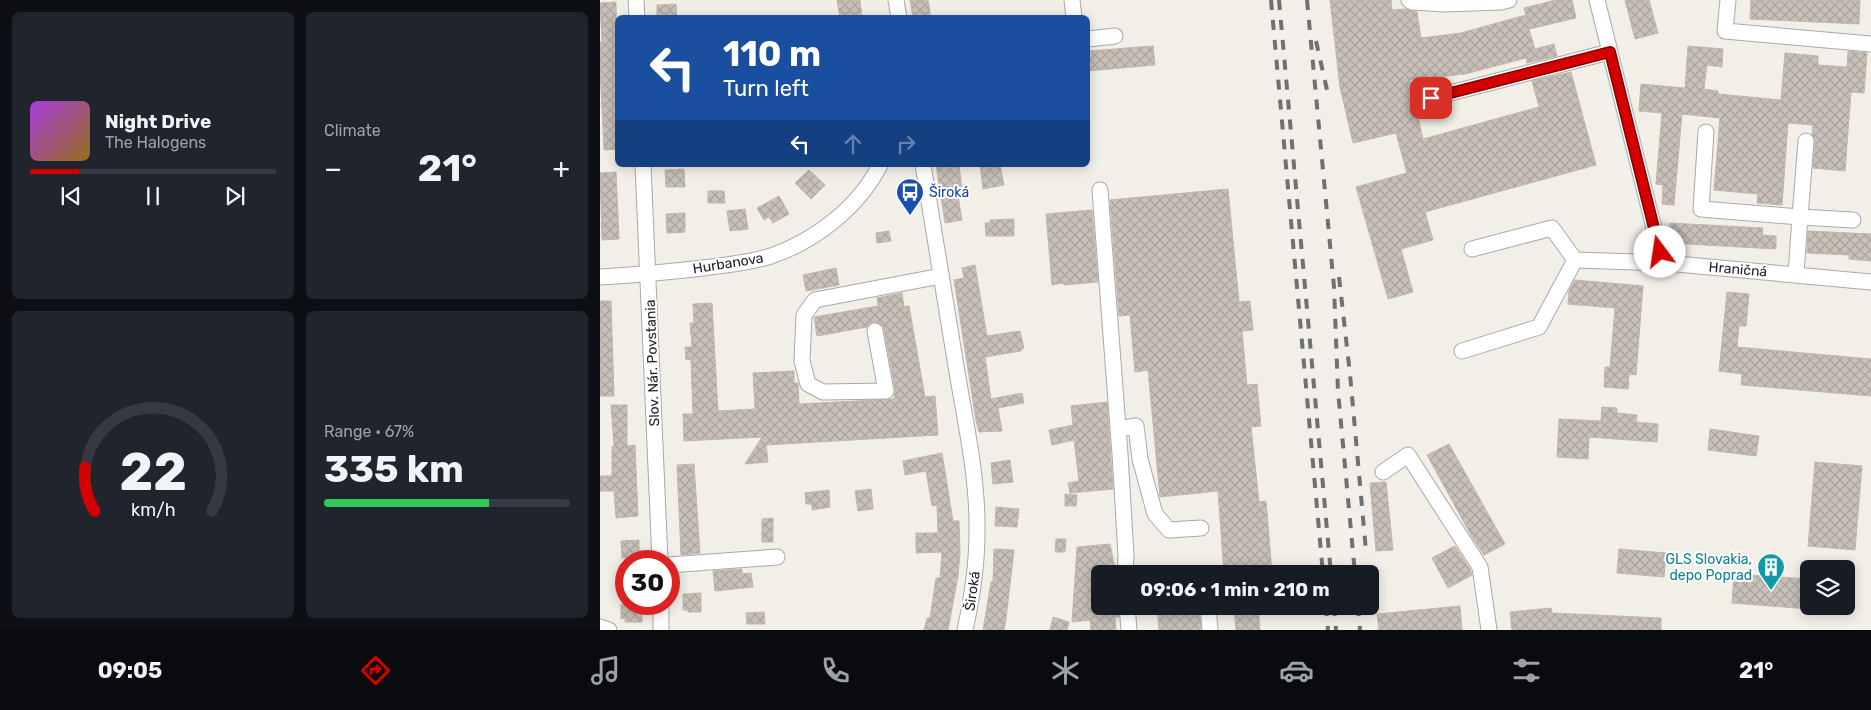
<!DOCTYPE html>
<html lang="en">
<head>
<meta charset="utf-8">
<style>
	body { margin:0; font-family:Rubik,sans-serif; background:#20242c; color:#f1f3f6; height:100vh; display:flex; flex-direction:column; font-size:19px; white-space:nowrap }
	* { box-sizing:border-box; margin:0 }
	p { font-size:16px; color:#9ea1a6 }
	.icon { flex:none; width:28px; height:28px; fill:none; stroke:currentColor; stroke-width:2; stroke-linecap:round; stroke-linejoin:round }
	.map { position:relative; flex:1; overflow:hidden }
	.side { display:flex; flex-direction:column; gap:12px; padding:12px; background:#0d0f14; width:600px }
	.side>* { flex:none }
	.hud { position:absolute; left:15px; top:15px; width:475px; height:152px; border-radius:8px; box-shadow:0 2px 12px #0003; background:#1a4fa0; color:#fff; overflow:hidden }
	.fabs { position:absolute; left:1200px; top:560px; display:grid; gap:10px }
	.fabs a { display:grid; place-items:center; width:55px; height:55px; border-radius:8px; background:#171b24; box-shadow:0 2px 12px #0003; font-size:25px }
	.speed { position:absolute; left:15px; top:550px; display:flex; gap:10px; font-size:25px; font-weight:700; text-align:center }
	.speed>* { display:grid; place-content:center; width:65px; height:65px; border-radius:50%; background:#171b24; box-shadow:0 2px 12px #0003; line-height:1 }
	.speed .limit { border:8px solid #d22; background:#fff; color:#111 }
	.pin { position:absolute; display:grid; place-items:center; width:42px; height:42px; color:#fff; margin:-21px; border-radius:10px; box-shadow:0 2px 8px #0006 }
	.me { position:absolute; width:55px; margin:-28px; rotate:346deg; stroke-linejoin:round; filter:drop-shadow(0 0 4px #0008) }
	.turn { display:flex; align-items:center; gap:18px; height:105px; padding:0 25px; font-size:22px }
	.turn .icon { width:65px; height:65px; stroke-width:2.5 }
	.turn b { display:block; font-size:35px; line-height:42px }
	.lanes { display:flex; align-items:center; height:48px; padding:0 25px; background:#0003; justify-content:center; gap:25px; direction:ltr }
	.lanes .off { opacity:.35 }
	.big { font-size:38px; font-weight:700; line-height:1.1 }
	.side .card { flex:1; display:flex; flex-direction:column; justify-content:center; gap:8px; min-width:0; padding:0 18px; border-radius:8px; background:#20242c }
	.side .dial { align-items:center; gap:0 }
	.dial svg { height:130px; overflow:visible; fill:none; stroke:#363941; stroke-width:7; stroke-linecap:round; text-anchor:middle }
	.dial text { fill:#f1f3f6; stroke:none }
	.song { display:flex; align-items:center; gap:15px }
	.cover { width:60px; height:60px; border-radius:8px; background:linear-gradient(135deg,hsl(280 70% 55%),hsl(40 70% 35%)) }
	.played { height:5px; border-radius:2px; background:linear-gradient(90deg,#d40000 20%,#363941 20%) }
	.keys { display:flex; justify-content:space-around; direction:ltr }
	.heat { display:flex; justify-content:space-between; align-items:center; font-size:28px; direction:ltr }
	.charge { height:8px; border-radius:4px; background:linear-gradient(90deg,#34c759 67%,#363941 0) }
	.side .tiles { flex:1; display:grid; gap:12px; grid-template-columns:repeat(2,1fr) }
	.trip { position:absolute; left:491px; top:565px; width:288px; height:50px; border-radius:8px; background:#171b24; box-shadow:0 2px 12px #0003; font-weight:700; line-height:50px; text-align:center }
	.tabs { display:flex; height:80px; justify-content:space-around; align-items:center; background:#090b0e; color:#9ea1a6 }
	.tabs .icon { width:35px; height:35px }
	.tabs .current { color:#d40000 }
	.tabs b { font-size:22px; color:#f1f3f6 }
	main { display:flex; flex:1; min-height:0 }
	.map>svg:first-child { display:block }
</style>
</head>
<body>
<main>
<section class="side">
<div class="tiles">
<div class="card">
<div class="song"><i class="cover"></i><div><b>Night Drive</b><p>The Halogens</p></div></div>
<div class="played"></div>
<div class="keys"><svg class="icon" aria-label="previous" viewBox="0 0 24 24"><path d="M18 5L8 12l10 7zM5 5v14"/></svg><svg class="icon" aria-label="pause" viewBox="0 0 24 24"><path d="M8 5v14M16 5v14"/></svg><svg class="icon" aria-label="next" viewBox="0 0 24 24"><path d="M6 5l10 7-10 7zM19 5v14"/></svg></div>
</div>
<div class="card"><p>Climate</p>
<div class="heat"><a>−</a><b class="big">21°</b><a>+</a></div>
</div>
<div class="card dial"><svg viewBox="0 0 100 80">
<path d="M14 69A42 42 0 1 1 86 69"/>
<path d="M14 69A42 42 0 0 1 8 42" stroke="#d40000"/>
<text x="50" y="56" font-size="32" font-weight="700">22</text>
<text x="50" y="72" font-size="11">km/h</text>
</svg></div>
<div class="card"><p>Range · 67%</p><b class="big">335 km</b><div class="charge"></div></div>
</div>
</section>
<div class="map">
<svg width="1271" height="630" viewBox="0 0 1271 630">
	<defs>
		<pattern id="building-cross-hatch" width="8" height="8" patternUnits="userSpaceOnUse" patternTransform="scale(1.25)"><rect width="8" height="8" fill="#c7bfb8"/><path d="M0 0l8 8M0 8l8-8" fill="none" stroke="#aba49e"/></pattern>
	</defs>
	<rect width="100%" height="100%" fill="#f2efe9"/>
	<path fill="url(#building-cross-hatch)" stroke="#c4b6ab" d="M237,0h23l2,18h-22z
		M310,0h18l3,18h-18z
		M730,0h61l1,10 13,-1 12,3 4,26 40,-5 65,-18 -2,-7 28,-7v-1h20l4,18 -47,11 6,20 19,-5 3,12 -30,7 -1,-5 -61,16 -55,6 13,59 116,-32 -7,-26 39,-9 25,93 -171,47 8,28 -32,9 12,43 -25,7 -32,-112 51,-14 -11,-40 -43,10 -13,-56z
		M1025,0h24l9,33 -23,6z
		M1151,0h109l-1,24 -109,-5z
		M16,2l2,147 -14,1 -4,-82v-26h2l-2,-39z
		M76,4l1,14h-20v-13z
		M553,46l2,19 -67,6v-20z
		M1088,46l35,3 -1,18 -15,-2 -3,24 14,2v3l63,6 4,-47 33,3v9l29,2 1,-16 19,2 -3,40 -13,-1 -6,79 -32,-3 2,-26 -3,-7 1,-10 -25,-2 -6,82 -25,-2 1,-9 -44,-4 6,-72 -38,-4 -8,91 -12,-1 1,-19 -7,-1 6,-71 -23,-2 2,-27 44,4z
		M336,165h23l3,24 -5,1 5,30 -17,3z
		M380,165h20l4,20 -21,4z
		M84,169l1,18h-19l-1,-17z
		M209,170l16,15 -14,14 -16,-16z
		M16,172l3,67 -17,1 -2,-67z
		M628,189l11,113 11,-1 3,29 -11,1 5,54 10,-1 4,42 -10,1 8,75 7,-1 6,72 -48,1 -6,-83 -58,6 -12,-127 -13,2 -5,-57 -11,1 -9,-116z
		M108,191h16l1,12h-17z
		M179,196l10,18 -16,9 -4,-6 -5,3 -7,-12z
		M145,209l3,20 -18,2 -3,-20z
		M492,210l6,72 -34,3 -1,-2 -11,2 -6,-71z
		M85,213v19l-18,1 -1,-19z
		M414,219v17h-28l-1,-13h5v-3z
		M1070,223l93,5 -1,7 14,1v13l-107,-6z
		M289,231l2,10 -14,2 -1,-10z
		M1208,231l63,3v27l-22,-2v-4l-42,-2z
		M375,265l12,71 33,-5 4,17 -3,1v2l-36,6 6,42 31,-6 2,10 -26,5 4,23 -23,1 -3,-12 -22,-140 10,-2 -2,-10z
		M236,268l3,17 -33,6 -3,-16z
		M975,280l68,6 -7,89 -7,-1 -1,15 -24,-2 1,-20h5l5,-59 -47,-4 1,-13z
		M1127,292l22,2 -3,32h-7l-2,21 134,12v37l-130,-11 1,-11 -23,-3z
		M302,293l2,14 5,-1 16,91 10,-1 3,39 -172,10 2,17 -23,2 17,-27 -78,4 -1,-27h10l-2,-55 -5,1 -1,-13h7l-2,-24h4l-1,-19 19,-1 6,108 37,-2 -2,-36 41,-2v12h4l1,21 95,-5 1,-10 -11,-60 -2,-4 -8,-3 -7,5 -50,9 -3,-19 64,-11 -1,-8z
		M0,301h11l3,95h-14z
		M507,402l6,87 -43,4 -2,-10 11,-2 -5,-41 -22,5 -3,-15 24,-5 -2,-19z
		M11,405h16v41l8,-1 3,71 -22,2 -2,-27h-14v-15h12v-29l2,-1z
		M1002,407l15,1v5l20,2 -1,7 22,2 -1,18 -68,-5 -1,22 -31,-2 2,-38 42,2z
		M1110,429l49,7 -3,20 -48,-6z
		M849,444l56,100 -21,11 -12,-18 -45,-82z
		M342,453l11,68h6l1,31 -2,24 -10,54h-24l3,-12h3l6,-40h4l2,-26 -26,1v-20h22l-1,-28 -5,1 -6,-35 -21,4 -2,-14z
		M410,460l3,22 -20,2 -2,-21z
		M1215,462l47,4 -7,84 -47,-4z
		M94,464l6,89 -19,2 -4,-90z
		M786,482l7,68 -17,1 -6,-68z
		M271,489l2,20 -15,2 -3,-20z
		M229,490l1,17 -18,3v-6h-6l-1,-11z
		M465,494l12,1 -1,11h-11z
		M396,507l23,2 -2,18 -22,-1z
		M173,518v24h-11v-23z
		M456,539h10l-1,13h-10z
		M39,540v17l-17,1 -1,-17z
		M510,544l6,30h-16v32h18l1,11h-4l1,13h-25l-1,-10 -18,2 5,-75z
		M855,546l15,23 2,6 -24,13 -16,-30z
		M394,549l20,1 -8,69 -2,11h-21l8,-48h2z
		M1019,549l47,4 -2,24 -47,-4z
		M142,569v5l9,-1 2,14 -38,4 -2,-20z
		M1134,574l75,5v30l-77,-6z
		M101,593v19h-13v-2h-5v-16z
		M21,604h21v18h-17v-4l-4,1z
		M557,606h42l2,24h-42z
		M634,606h24l2,24h-24z
		M860,606l2,24h-83l-2,-16z
		M951,608l1,5 109,5v12h-149l-2,-18z
		M164,612l1,12h-18l-1,-11z
		M453,617l16,5 -2,8h-17z"/>
	<g fill="none" stroke-linecap="round" stroke-linejoin="round">
		<g stroke="#a9a9a9" stroke-width="17">
			<path id="minor" d="M36,0l1,18
				M296,0l3,18
				M472,0l2,18
				M809,0l3,2 33,2 56,-2 8,-2
				M997,0l63,252 6,11 205,19
				M1128,0l-3,31 146,13
				M488,39l27,-3
				M831,98l178,-46
				M1106,132l-5,77 99,8 6,-76
				M43,165l17,396
				M323,165c11,65 21,130 32,195 9,56 23,115 22,172 0,33 -5,66 -12,98
				M500,190l20,264 6,101 -1,19
				M872,249l80,-21 23,32
				M1196,274l4,-57 53,3
				M0,277c34,-2 69,-5 103,-9 23,-3 45,-5 68,-12 44,-15 88,-49 109,-91
				M275,331l11,60 -63,1 -15,-8 -6,-23 2,-46 11,-15 126,-24
				M862,351l77,-24 36,-67 91,3
				M518,429l18,-3 4,33 15,55 14,16 32,-2
				M783,472l25,-17 72,112 9,63
				M69,565l108,-8
				M61,604v26
				M527,606l2,24
				M608,606l2,24
				M0,627l9,3"/>
		</g>
		<use href="#minor" stroke="#fff" stroke-width="15"/>
		<path stroke="#707070" stroke-width="4" stroke-dasharray="10 10" stroke-linecap="butt" d="M671,0l52,574
			M679,0l52,574
			M707,0l27,287 4,104 17,183
			M716,41l11,49
			M739,277l11,97 16,177
			M726,606l2,24
			M734,606l2,24
			M758,606l2,24"/>
	</g>
	<g fill="none" stroke-linecap="round" stroke-linejoin="round">
		<g stroke="#8a0000" stroke-width="12">
			<path id="route" d="M831,98l179,-46 50,200"/>
		</g>
		<use href="#route" stroke="#d40000" stroke-width="9"/>
	</g>
	<defs>
		<g id="bus-pin" transform="scale(1.4375)"><path d="M0 17L-7.5 6A9.5 9.5 0 1 1 7.5 6Z" fill="#1a4fb4" stroke="#fff"/><path d="M-5-6H5V4H4V6H2V4H-2V6H-4V4H-5ZM-3.5-4V0h7V-4ZM-3.5 1.2v1.5H-2V1.2ZM2 1.2v1.5H3.5V1.2Z" fill="#fff"/></g>
		<g id="building-pin" transform="scale(1.4375)"><path d="M0 17L-7.5 6A9.5 9.5 0 1 1 7.5 6Z" fill="#0f9aa8" stroke="#fff"/><path d="M-4-6H4V6H1V3H-1V6H-4ZM-2.5-4.3h1.7v1.8h-1.7ZM.8-4.3h1.7v1.8H.8ZM-2.5-1h1.7V.8h-1.7ZM.8-1h1.7V.8H.8Z" fill="#fff"/></g>
	</defs>
	<g fill-rule="evenodd">
		<use href="#bus-pin" x="310" y="192"/>
		<use href="#building-pin" x="1171" y="567"/>
	</g>
	<g text-anchor="middle" stroke-width="4" stroke-linejoin="round" paint-order="stroke">
		<g font-size="14" fill="#164399" stroke="#fff" text-anchor="start">
			<text x="329" y="197">Široká</text>
		</g>
		<g font-size="14" fill="#222" stroke="#fff">
			<text transform="translate(128 263) rotate(-9)" y="5">Hurbanova</text>
			<text transform="translate(1138 269) rotate(5)" y="5">Hraničná</text>
			<text transform="translate(52 363) rotate(-92)" y="5">Slov. Nár. Povstania</text>
			<text transform="translate(372 591) rotate(-82)" y="5">Široká</text>
		</g>
		<g font-size="14" fill="#0d838f" stroke="#fff" text-anchor="end">
			<text x="1152" y="564">GLS Slovakia,<tspan x="1152" dy="16">depo Poprad</tspan></text>
		</g>
	</g>
</svg>
<div class="fabs">
<a><svg class="icon" aria-label="layers" viewBox="0 0 24 24"><path d="M12 4l9 5-9 5-9-5zM3 14l9 5 9-5"/></svg></a>
</div>
<div class="speed"><div class="limit">30</div></div>
<div class="pin" style="left:831px;top:98px;background:#d93025"><svg class="icon" aria-label="arrive" viewBox="0 0 24 24"><path d="M6 21V4h12l-3 4 3 4H6"/></svg></div>
<svg class="me" style="left:1060px;top:252px" viewBox="-20 -20 40 40"><circle r="19" fill="#fff"/><path d="M0-13L10 11 0 6-10 11z" fill="#d40000"/></svg>
<div class="trip">09:06 · 1 min · 210 m</div>
<div class="hud">
<div class="turn"><svg class="icon" aria-label="left" viewBox="0 0 24 24"><path d="M17 20v-9H6M10 6l-5 5 5 5"/></svg><div><b>110 m</b>Turn left</div></div>
<div class="lanes"><svg class="icon" aria-label="left" viewBox="0 0 24 24"><path d="M17 20v-9H6M10 6l-5 5 5 5"/></svg><svg class="icon off" aria-label="ahead" viewBox="0 0 24 24"><path d="M12 20V5M6 11l6-6 6 6"/></svg><svg class="icon off" aria-label="right" viewBox="0 0 24 24"><path d="M7 20v-9h11M14 6l5 5-5 5"/></svg></div>
</div>
</div>
</main>
<nav class="tabs">
<b>09:05</b>
<svg class="icon current" aria-label="directions" viewBox="0 0 24 24"><path d="M12 3l9 9-9 9-9-9zM9 14v-3h6M13 9l2 2-2 2"/></svg>
<svg class="icon" aria-label="music" viewBox="0 0 24 24"><path d="M9 18V5l10-2v13"/><circle cx="6" cy="18" r="3"/><circle cx="16" cy="16" r="3"/></svg>
<svg class="icon" aria-label="phone" viewBox="0 0 24 24"><path d="M5 4h4l2 5-3 2q2 4 5 5l2-3 5 2v4C11 20 4 13 5 4z"/></svg>
<svg class="icon" aria-label="climate" viewBox="0 0 24 24"><path d="M12 3v18M4 7l16 10M4 17L20 7"/></svg>
<svg class="icon" aria-label="car" viewBox="0 0 24 24"><path d="M5 17H2v-5l4-1 3-4h7l3 4 3 1v5h-3M9 17h6M6 11h13"/><circle cx="7" cy="17" r="2"/><circle cx="17" cy="17" r="2"/></svg>
<svg class="icon" aria-label="filters" viewBox="0 0 24 24"><path d="M4 7h16M4 17h16"/><circle cx="9" cy="7" r="2"/><circle cx="15" cy="17" r="2"/></svg>
<b>21°</b>
</nav>
</body>
</html>
